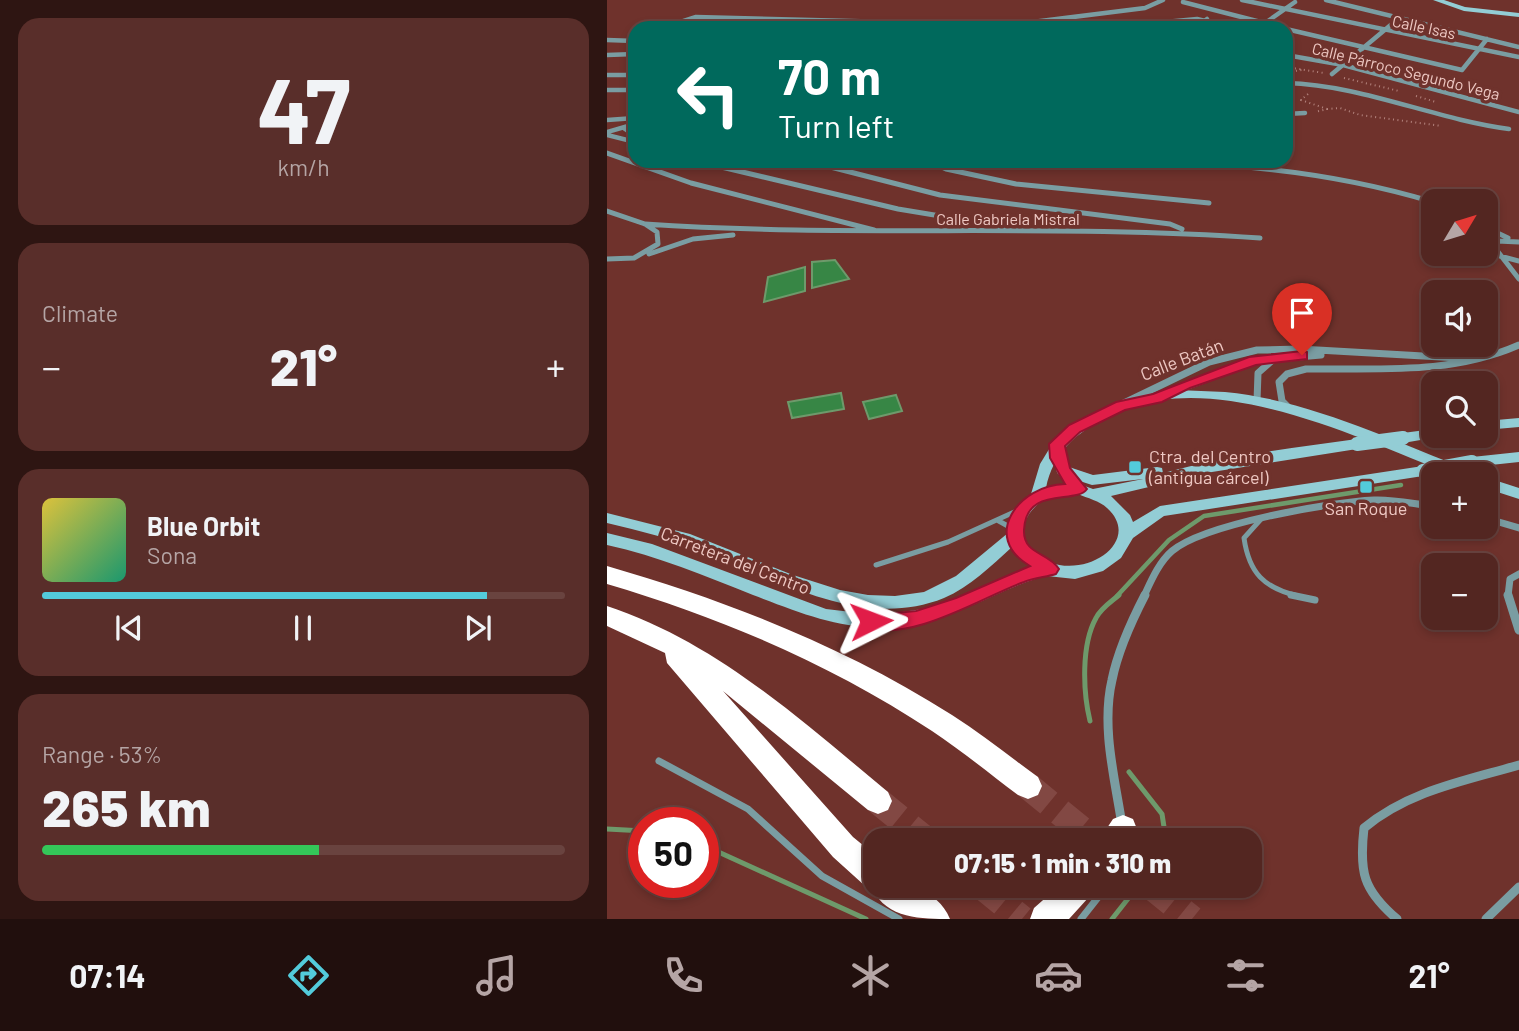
<!DOCTYPE html>
<html lang="en">
<head>
<meta charset="utf-8">
<style>
	body { margin:0; font-family:Barlow,sans-serif; background:#592e2a; color:#f1f3f6; height:100vh; display:flex; flex-direction:column; font-size:26px; white-space:nowrap }
	* { box-sizing:border-box; margin:0 }
	p { font-size:23px; color:#b5a5a5 }
	.icon { flex:none; width:38px; height:38px; fill:none; stroke:currentColor; stroke-width:2; stroke-linecap:round; stroke-linejoin:round }
	.map { position:relative; flex:1; overflow:hidden }
	.panel { display:flex; flex-direction:column; gap:18px; padding:18px; background:#2e1512; width:607px }
	.panel>* { flex:none }
	.top-card { position:absolute; left:21px; top:21px; width:665px; height:147px; border-radius:21px; box-shadow:0 4px 10px #0003,0 0 0 2px #69433f; background:#00695c; color:#fff; overflow:hidden }
	.needle { width:46px; rotate:52deg }
	.buttons { position:absolute; left:814px; top:189px; display:grid; gap:14px }
	.buttons a { display:grid; place-items:center; width:77px; height:77px; border-radius:14px; background:#532621; box-shadow:0 4px 10px #0003,0 0 0 2px #69433f; font-size:35px }
	.speed { position:absolute; left:21px; top:807px; display:flex; gap:14px; font-size:35px; font-weight:700; text-align:center }
	.speed>* { display:grid; place-content:center; width:91px; height:91px; border-radius:50%; background:#532621; box-shadow:0 4px 10px #0003,0 0 0 2px #69433f; line-height:1 }
	.speed .limit { border:10px solid #d22; background:#fff; color:#111 }
	.pin { position:absolute; display:grid; place-items:center; width:60px; height:60px; color:#fff; margin:-72px -30px; border-radius:50% 50% 50% 0; rotate:-45deg; box-shadow:0 0 7px #0007 }
	.pin .icon { rotate:45deg }
	.me { position:absolute; width:77px; margin:-38px; rotate:87deg; stroke-linejoin:round; filter:drop-shadow(0 0 5px #0008) }
	.turn { display:flex; align-items:center; gap:24px; height:147px; padding:0 35px; font-size:32px }
	.turn .icon { width:91px; height:91px; stroke-width:2.5 }
	.turn b { display:block; font-size:49px; line-height:60px }
	.big { font-size:52px; font-weight:800; line-height:1.1 }
	.panel .card { flex:1; display:flex; flex-direction:column; justify-content:center; gap:10px; min-width:0; padding:0 24px; border-radius:21px; background:#592e2a }
	.panel .dial { align-items:center; gap:0 }
	.dial b { font-size:91px; line-height:1 }
	.song { display:flex; align-items:center; gap:21px }
	.cover { width:84px; height:84px; border-radius:10px; background:linear-gradient(135deg,hsl(50 70% 55%),hsl(160 70% 35%)) }
	.played { height:7px; border-radius:4px; background:linear-gradient(90deg,#53cbdb 85%,#69433f 85%) }
	.keys { display:flex; justify-content:space-around; direction:ltr }
	.heat { display:flex; justify-content:space-between; align-items:center; font-size:38px; direction:ltr }
	.charge { height:10px; border-radius:5px; background:linear-gradient(90deg,#34c759 53%,#69433f 0) }
	.trip { position:absolute; left:256px; top:828px; width:399px; height:70px; border-radius:21px; background:#532621; box-shadow:0 4px 10px #0003,0 0 0 2px #69433f; font-weight:800; line-height:70px; text-align:center }
	.dock { display:flex; height:112px; justify-content:space-around; align-items:center; background:#210f0d; color:#b5a5a5 }
	.dock .icon { width:49px; height:49px }
	.dock .selected { color:#53cbdb }
	.dock b { font-size:32px; color:#f1f3f6 }
	main { display:flex; flex:1; min-height:0 }
	.map>svg:first-child { display:block }
</style>
</head>
<body>
<main>
<section class="panel">
<div class="card dial"><b>47</b><p>km/h</p></div>
<div class="card"><p>Climate</p>
<div class="heat"><a>−</a><b class="big">21°</b><a>+</a></div>
</div>
<div class="card">
<div class="song"><i class="cover"></i><div><b>Blue Orbit</b><p>Sona</p></div></div>
<div class="played"></div>
<div class="keys"><svg class="icon" aria-label="previous" viewBox="0 0 24 24"><path d="M18 5L8 12l10 7zM5 5v14"/></svg><svg class="icon" aria-label="pause" viewBox="0 0 24 24"><path d="M8 5v14M16 5v14"/></svg><svg class="icon" aria-label="next" viewBox="0 0 24 24"><path d="M6 5l10 7-10 7zM19 5v14"/></svg></div>
</div>
<div class="card"><p>Range · 53%</p><b class="big">265 km</b><div class="charge"></div></div>
</section>
<div class="map">
<svg width="912" height="919" viewBox="0 0 912 919">
	<rect width="100%" height="100%" fill="#6f322c"/>
	<path fill="#378645" stroke="#6e9a6b" stroke-width="2" d="M228,260l14,19 -37,9v-26z
		M198,267v24l-41,11 4,-25z
		M234,393l3,16 -52,9 -4,-16z
		M289,395l6,16 -33,8 -6,-17z"/>
	<g fill="none" stroke-linecap="round" stroke-linejoin="round">
		<path stroke="#6e9a6b" stroke-width="4.5" d="M510,596l52,-56 35,-24 197,-31"/>
		<path stroke="#6e9a6b" stroke-width="5" d="M483,721c-7,-29 -9,-76 6,-103 5,-10 15,-16 23,-23
			M522,772l33,42 4,26
			M0,829l37,2
			M96,845l163,74
			M505,919l26,-33"/>
		<path stroke="#824843" stroke-width="27" stroke-dasharray="27 14" stroke-linecap="butt" d="M421,786l66,54
			M271,801l48,39
			M375,886l40,33
			M544,886l41,33"/>
		<path stroke="#b4847e" stroke-width="2" stroke-dasharray="1 3.5" stroke-linecap="butt" d="M679,67l38,6
			M680,72l15,-2
			M737,78l55,13
			M825,79l14,-2
			M701,94l-7,6 26,9 -12,3
			M809,96l20,6
			M720,109l13,-1 20,7 82,11"/>
		<path stroke="#7a9da2" stroke-width="5" d="M655,518l-18,20c5,35 20,50 54,58
			M390,520l18,10
			M269,565l72,-23 73,-33"/>
		<path stroke="#7a9da2" stroke-width="7" d="M684,595l24,5
			M52,761l89,48 74,67 77,43
			M474,919l26,-33"/>
		<path stroke="#7a9da2" stroke-width="4.5" d="M635,0l277,57
			M719,0l193,47
			M576,2l101,26
			M55,28l34,-11 313,8 136,-17 18,-8
			M494,28l96,-9 38,9
			M588,28l12,-9
			M651,28l37,-26
			M679,29l176,41 25,-31
			M0,40l28,1
			M0,55l28,-1
			M679,55l57,10 176,47
			M725,74l67,-56
			M0,75h28
			M679,83c77,2 147,36 223,46
			M0,90h28
			M679,95h3
			M679,114l19,-1
			M0,120l28,-2
			M18,129l10,7
			M0,132l28,-8
			M0,135l28,7"/>
		<path stroke="#7a9da2" stroke-width="5" d="M0,153l84,30 183,47
			M89,161l202,48 109,18
			M200,161l133,34 230,29 12,5
			M322,161l17,8 70,15 193,19
			M381,161c57,4 114,0 171,2 94,1 184,12 274,39
			M0,211l38,13 12,8 1,12 -24,14 -27,1
			M38,224c205,14 410,-1 615,14
			M878,227l23,11
			M878,235l34,44
			M886,249l4,-8 22,1
			M42,254l44,-15 40,-4
			M893,256l19,5"/>
		<path stroke="#7a9da2" stroke-width="7" d="M557,395l90,-34 67,-6
			M650,401l1,-28 18,-16
			M517,403l85,-41 48,-12 43,-1 176,10
			M681,407l-6,-6 -3,-19 8,-8 19,-5c73,-1 145,6 213,-24
			M878,518l34,10
			M537,596c7,-15 15,-34 28,-45 32,-27 159,-49 202,-51 19,-1 40,4 59,6
			M901,596l2,-17 9,-5"/>
		<path stroke="#7a9da2" stroke-width="9" d="M901,595l11,35
			M515,825c-7,-46 -21,-98 -10,-145 6,-30 19,-58 33,-85
			M790,919c-34,-29 -38,-47 -33,-91 44,-37 100,-47 155,-63
			M879,919l33,-32"/>
		<path fill="#93cdd5" fill-rule="evenodd" d="M826,0h11l21,7 54,6v4l-55,-6z
			M570,390c16,1 32,1 48,2 84,8 166,48 244,78l2,4h-20c-90,-35 -223,-100 -320,-67 -8,3 -16,8 -24,11 -31,14 -54,35 -61,70l33,-4 14,5 50,-10 -51,6 -34,-11 -2,-4 7,-5 30,10 64,-8 5,1 1,5c64,-17 129,-25 194,-34l7,5 -7,5 -145,23 -101,24 19,19 3,7 27,-16 263,-40 7,5 -7,5 -259,40 -31,22 -12,20 -18,13 -28,8 -28,-3 -9,2c-42,13 -80,39 -125,46 -61,11 -104,-8 -160,-29 -48,-19 -95,-39 -146,-50v-12l45,11 174,65 34,4h35l35,-5 103,-40 -12,-8 -9,-13c-21,19 -42,40 -68,51 -81,33 -166,-18 -240,-47 -31,-12 -64,-20 -97,-28v-10l83,21 103,41 47,15 28,5 27,1 29,-4 32,-16 52,-43 6,-20 17,-19 9,-30 14,-23 16,-15 55,-26zM471,494c9,4 22,7 29,14 40,36 -33,81 -75,44 -19,-16 -5,-44 14,-53 10,-5 21,-4 32,-5z
			M912,418v9l-34,3v-9z
			M826,429v7h6l-1,1 -35,6 -7,-5 7,-5z
			M912,452v10l-47,5 -7,-5 7,-5z
			M878,477l34,11v11l-34,-11z"/>
		<path fill="#fff" fill-rule="evenodd" d="M0,566c121,35 238,81 345,149 30,19 57,41 86,62l4,9 -4,9 -10,4 -10,-4c-28,-21 -56,-44 -86,-64 -100,-66 -210,-113 -325,-147z
			M0,606c109,36 194,114 281,186l4,9 -4,9 -10,4 -10,-4 -145,-119 130,146 22,18v31c29,0 62,1 75,33 -27,0 -64,0 -77,-30l-9,-4 -31,-28 -166,-194 -2,-10 -58,-27z
			M516,815l10,4 4,10 -5,11h-33l14,-21z
			M452,886h34l-4,11 -20,22h-39l4,-11z"/>
		<path stroke="#93cdd5" stroke-width="14" d="M750,444l46,-6
			M816,471l49,-9"/>
	</g>
	<path fill="#e11d48" stroke="#92132f" stroke-width="2" d="M695,351l5,1v7l-51,6 -66,23 -28,14 -37,8 -45,22 -15,14 5,22 17,21c-11,16 -61,-4 -63,41 -1,25 25,22 35,39l-3,5c-10,3 -22,4 -32,8 -42,15 -112,61 -160,45l-2,-6 2,-5 52,-5 40,-13 74,-32c-50,-29 -11,-81 35,-82l-15,-26 -1,-14 20,-19 47,-23 37,-8 96,-37z"/>
	<g fill="#53cbdb" stroke="#6f322c" stroke-width="2.5">
		<rect x="521" y="460" width="14" height="14" rx="3.5"/>
		<rect x="752" y="480" width="14" height="14" rx="3.5"/>
	</g>
	<g text-anchor="middle" stroke-width="7" stroke-linejoin="round" paint-order="stroke">
		<g font-size="16" fill="#eec8c3" stroke="#6f322c">
			<text transform="translate(817 27) rotate(12)" y="6">Calle Isas</text>
			<text transform="translate(799 71) rotate(14)" y="6">Calle Párroco Segundo Vega</text>
			<text x="401" y="225">Calle Gabriela Mistral</text>
		</g>
		<g font-size="18" fill="#eec8c3" stroke="#6f322c">
			<text transform="translate(575 360) rotate(-21)" y="6">Calle Batán</text>
			<text transform="translate(128 561) rotate(21)" y="6">Carretera del Centro</text>
		</g>
		<g font-size="18" fill="#eec8c3" stroke="#6f322c" text-anchor="start">
			<text x="542" y="463">Ctra. del Centro<tspan x="542" dy="21">(antigua cárcel)</tspan></text>
			<text x="759" y="515" text-anchor="middle">San Roque</text>
		</g>
	</g>
</svg>
<div class="buttons">
<a><svg class="needle" viewBox="-14 -14 28 28"><path d="M0-13l5 13h-10z" fill="#e53935"/><path d="M0 13l5-13h-10z" fill="#b5a5a5"/></svg></a>
<a><svg class="icon" aria-label="sound" viewBox="0 0 24 24"><path d="M4 9h4l5-4v14l-5-4H4zM17 9q2 3 0 6"/></svg></a>
<a><svg class="icon" aria-label="search" viewBox="0 0 24 24"><circle cx="10" cy="10" r="6"/><path d="M15 15l6 6"/></svg></a>
<a>+</a>
<a>−</a>
</div>
<div class="speed"><div class="limit">50</div></div>
<div class="pin" style="left:695px;top:355px;background:#d93025"><svg class="icon" aria-label="arrive" viewBox="0 0 24 24"><path d="M6 21V4h12l-3 4 3 4H6"/></svg></div>
<svg class="me" style="left:264px;top:621px" viewBox="-20 -20 40 40"><path d="M0-17L14 15 0 8-14 15z" fill="#e11d48" stroke="#fff" stroke-width="4"/></svg>
<div class="trip">07:15 · 1 min · 310 m</div>
<div class="top-card">
<div class="turn"><svg class="icon" aria-label="left" viewBox="0 0 24 24"><path d="M17 20v-9H6M10 6l-5 5 5 5"/></svg><div><b>70 m</b>Turn left</div></div>
</div>
</div>
</main>
<nav class="dock">
<b>07:14</b>
<svg class="icon selected" aria-label="directions" viewBox="0 0 24 24"><path d="M12 3l9 9-9 9-9-9zM9 14v-3h6M13 9l2 2-2 2"/></svg>
<svg class="icon" aria-label="music" viewBox="0 0 24 24"><path d="M9 18V5l10-2v13"/><circle cx="6" cy="18" r="3"/><circle cx="16" cy="16" r="3"/></svg>
<svg class="icon" aria-label="phone" viewBox="0 0 24 24"><path d="M5 4h4l2 5-3 2q2 4 5 5l2-3 5 2v4C11 20 4 13 5 4z"/></svg>
<svg class="icon" aria-label="climate" viewBox="0 0 24 24"><path d="M12 3v18M4 7l16 10M4 17L20 7"/></svg>
<svg class="icon" aria-label="car" viewBox="0 0 24 24"><path d="M5 17H2v-5l4-1 3-4h7l3 4 3 1v5h-3M9 17h6M6 11h13"/><circle cx="7" cy="17" r="2"/><circle cx="17" cy="17" r="2"/></svg>
<svg class="icon" aria-label="filters" viewBox="0 0 24 24"><path d="M4 7h16M4 17h16"/><circle cx="9" cy="7" r="2"/><circle cx="15" cy="17" r="2"/></svg>
<b>21°</b>
</nav>
</body>
</html>
